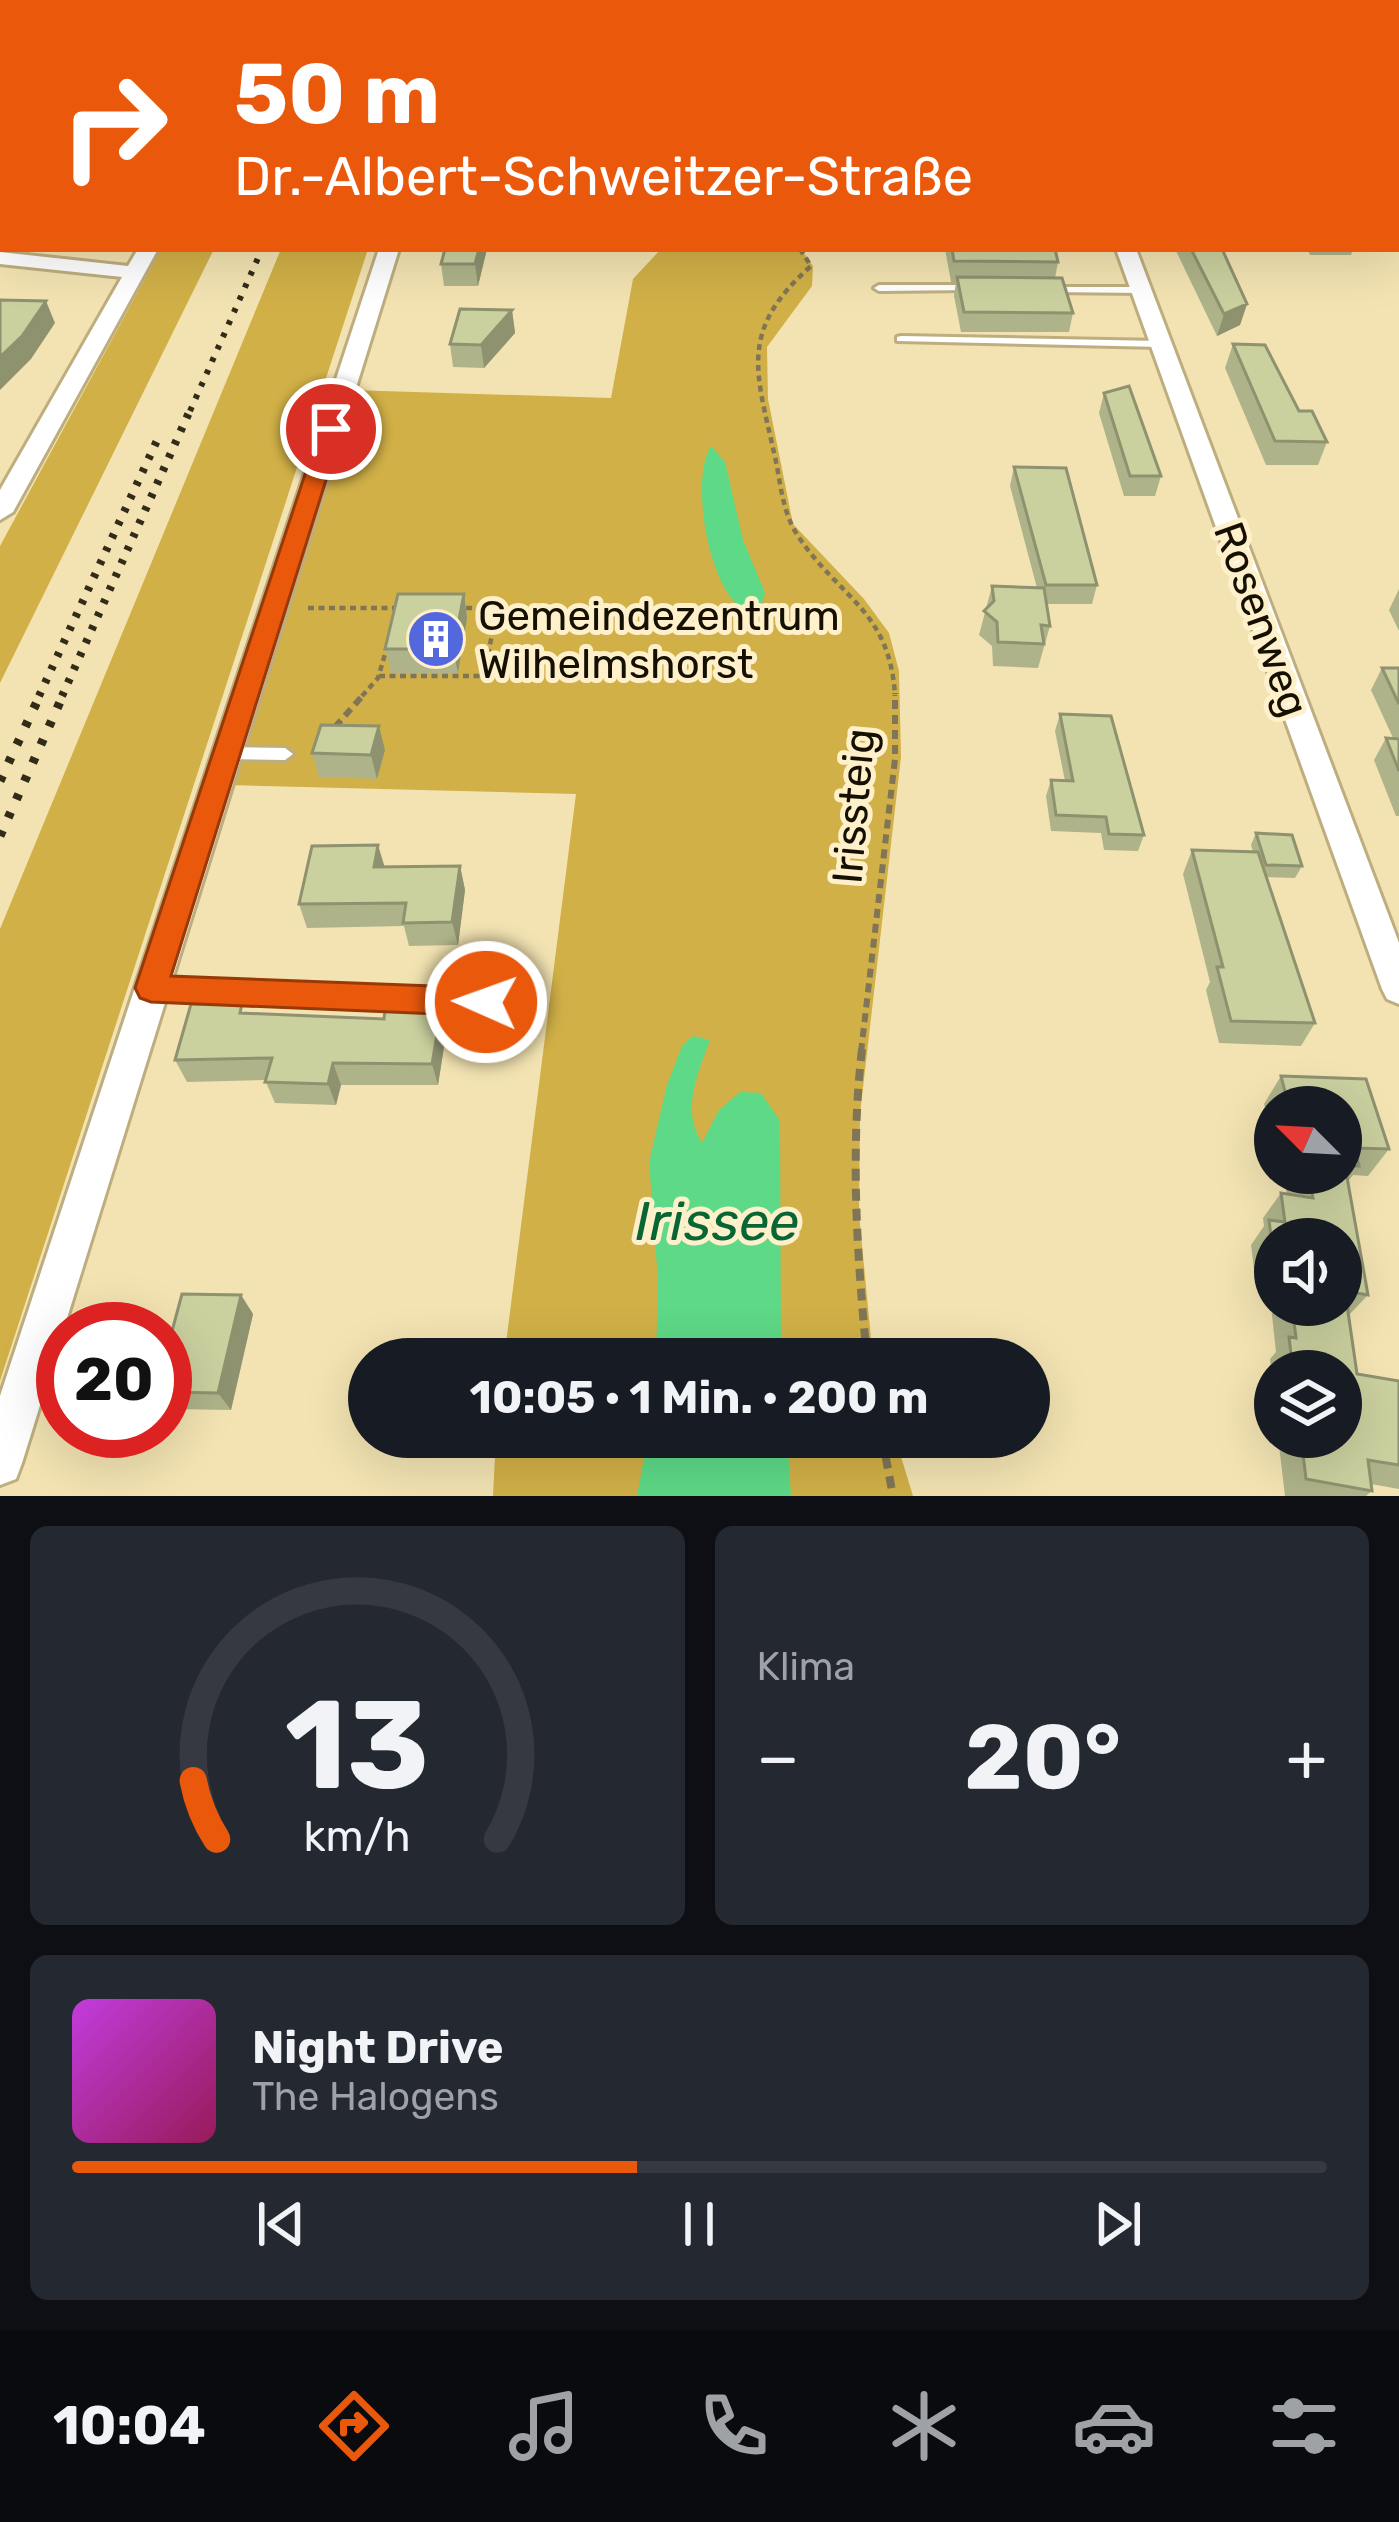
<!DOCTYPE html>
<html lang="de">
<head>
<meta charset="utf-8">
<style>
	body { margin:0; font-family:Rubik,sans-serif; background:#242831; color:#f1f3f6; height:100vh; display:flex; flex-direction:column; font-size:45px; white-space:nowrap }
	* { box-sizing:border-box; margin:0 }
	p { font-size:39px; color:#9ea1a6 }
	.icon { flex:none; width:66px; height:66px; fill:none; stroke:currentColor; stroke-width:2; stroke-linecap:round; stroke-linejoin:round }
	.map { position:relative; height:1496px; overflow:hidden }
	.side { display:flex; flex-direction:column; gap:30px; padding:30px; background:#0d0f14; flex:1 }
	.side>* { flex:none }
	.guide { position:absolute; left:0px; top:0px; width:1401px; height:252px; box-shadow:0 12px 48px #0002; background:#ea580c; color:#fff; overflow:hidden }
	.needle { width:78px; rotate:294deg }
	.fabs { position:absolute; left:1254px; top:1086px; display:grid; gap:24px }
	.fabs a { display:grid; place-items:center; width:108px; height:108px; border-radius:50%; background:#171b24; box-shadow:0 12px 48px #0002; font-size:60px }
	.speed { position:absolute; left:36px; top:1302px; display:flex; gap:24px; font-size:60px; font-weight:700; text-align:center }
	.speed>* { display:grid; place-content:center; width:156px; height:156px; border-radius:50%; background:#171b24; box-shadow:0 12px 48px #0002; line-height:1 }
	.speed .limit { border:18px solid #d22; background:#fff; color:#111 }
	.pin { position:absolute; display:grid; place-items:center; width:102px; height:102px; color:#fff; margin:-51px; border:6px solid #fff; border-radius:50%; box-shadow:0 3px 12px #0007 }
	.me { position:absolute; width:132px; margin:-66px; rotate:272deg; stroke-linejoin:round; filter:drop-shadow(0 0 9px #0008) }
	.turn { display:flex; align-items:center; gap:42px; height:252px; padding:0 36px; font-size:54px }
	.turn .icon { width:156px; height:156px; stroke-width:2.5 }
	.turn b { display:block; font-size:84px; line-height:102px }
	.big { font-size:90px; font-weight:700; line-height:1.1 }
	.side .card { flex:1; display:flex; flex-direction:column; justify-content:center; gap:18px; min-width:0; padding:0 42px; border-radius:18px; background:#242831 }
	.side .dial { align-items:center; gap:0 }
	.dial svg { height:312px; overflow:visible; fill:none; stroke:#363941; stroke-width:7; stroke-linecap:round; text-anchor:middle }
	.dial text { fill:#f1f3f6; stroke:none }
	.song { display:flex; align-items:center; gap:36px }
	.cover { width:144px; height:144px; border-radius:18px; background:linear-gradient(135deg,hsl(290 70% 55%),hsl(330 70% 35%)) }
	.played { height:12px; border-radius:6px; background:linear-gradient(90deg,#ea580c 45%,#363941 45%) }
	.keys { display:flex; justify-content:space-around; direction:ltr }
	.heat { display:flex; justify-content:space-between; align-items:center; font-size:66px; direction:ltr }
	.side .tiles { flex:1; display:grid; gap:30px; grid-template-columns:1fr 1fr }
	.card:last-child { grid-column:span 2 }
	.trip { position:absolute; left:348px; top:1338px; width:702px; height:120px; border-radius:60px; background:#171b24; box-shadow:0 12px 48px #0002; font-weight:700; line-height:120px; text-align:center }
	.tabs { display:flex; height:192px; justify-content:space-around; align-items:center; background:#090b0e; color:#9ea1a6 }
	.tabs .icon { width:84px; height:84px }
	.tabs .selected { color:#ea580c }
	.tabs b { font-size:54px; color:#f1f3f6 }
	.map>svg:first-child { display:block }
</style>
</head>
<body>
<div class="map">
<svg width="1399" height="1496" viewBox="0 0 1399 1496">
	<rect width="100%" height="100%" fill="#f3e3b2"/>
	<path fill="#d1b047" d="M161,249h53l-214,434v-137z
		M281,249h87l-368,1132v-452z
		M661,249h140l12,17 -1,20 -45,61 1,52 25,125 71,75 25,34 10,38 2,86 -41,357 -1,100 14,145h-369l72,-565 -348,-9 122,-395 261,8 22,-119z
		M496,1437h399l18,59h-420z"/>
	<path fill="#5ed987" d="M711,446l14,16 18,78 22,53 -4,14 -12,6c-40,-16 -60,-133 -38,-167z
		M693,1036l17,4c-13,35 -29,70 -8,103l17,-33 21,-18 21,1 19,28 1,238h-125l2,-78 -9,-119 18,-77 15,-39z
		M648,1437h139l4,59h-154z"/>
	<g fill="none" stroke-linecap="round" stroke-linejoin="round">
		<g stroke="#beae7f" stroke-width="6">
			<path id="service" d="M433,0h56l-4,2 -54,1z
				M505,0h8l1,3h-8z
				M971,285l4,1v4l-96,1 -5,-3 5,-3z
				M1045,287h97l5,3 -5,3 -93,-1 -4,-1z
				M901,336l260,5 5,3 -5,3 -264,-6v-4z
				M226,747l59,1 8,6 -8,6 -59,-1 -8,-6z
				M154,981l332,13 6,3 3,5 -3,5 -6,3 -332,-15 -6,-2 -3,-5 3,-5z"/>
		</g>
		<g stroke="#beae7f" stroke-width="6">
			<path id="minor" d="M0,0h14l-11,7z
				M1052,0h14l1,3h-14z
				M1398,127h1v10h-1z
				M138,249h20l-145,263 -13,8v-30l122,-213 -122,-13v-12l128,14z
				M379,249h20l-377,1214 -6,16 -16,6v-89z
				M1116,249h20l263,694v61l-12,-5 -5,-10z"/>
		</g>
		<path stroke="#807556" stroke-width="4.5" stroke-dasharray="6 4.5" stroke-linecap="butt" d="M800,249l11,17c-73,65 -55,105 -36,191 6,27 7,55 23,79 42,63 92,74 97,160
			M308,608h88l-1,6
			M379,676h104l15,-68h-38
			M362,696l16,-18 10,-34"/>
		<path stroke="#807556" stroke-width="6" stroke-dasharray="9 6" stroke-linecap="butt" d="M335,727l30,-34
			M861,1052l34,-293v-66"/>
		<path stroke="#807556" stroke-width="8" stroke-dasharray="12 8" stroke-linecap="butt" d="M862,1049c-12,105 -5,205 5,310
			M882,1437l11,59"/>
		<use href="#service" fill="#fff" fill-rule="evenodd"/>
		<use href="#minor" fill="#fff" fill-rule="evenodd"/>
		<path stroke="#312b18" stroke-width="6" stroke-dasharray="4.5 9" stroke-linecap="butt" d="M190,411l72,-162"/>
		<path stroke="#312b18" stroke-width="8" stroke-dasharray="4.5 10" stroke-linecap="butt" d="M39,696l121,-262
			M62,696l129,-288"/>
		<path stroke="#312b18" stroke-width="9" stroke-dasharray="6 14" stroke-linecap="butt" d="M0,781l41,-88
			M0,836l64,-143"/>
	</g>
	<path fill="#afb389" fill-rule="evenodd" d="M22,0h164l-4,3h-164z
		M938,0h84l1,3h-80z
		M0,196h3v53h-3z
		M445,249h42l-9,37h-34l-3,-22z
		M945,249h110l3,13 -3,16 18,35 -4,19h-108l-7,-36 2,-14h-5z
		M1166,249h56l25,55 -7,21 -23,11 -41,-85h-9z
		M1307,249h46l-2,6h-41z
		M512,310l3,23 -31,35 -31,-1 -3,-23z
		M1233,344l94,98 -9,23h-52l-41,-97z
		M1104,393l57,83 -6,20h-31l-25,-83z
		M1014,467l83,118 -5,19h-45l3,22 -12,42 -45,-2 -1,-20 -13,-11 13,-49 45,2 -27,-102z
		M1399,589v42l-10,-21z
		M464,594l3,24 -9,55h-67l-6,-24z
		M1382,668h17v148h-3l-22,-56 12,-22h7l-22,-48z
		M1060,714l84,121 -6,16 -34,-1 -3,-17 -50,-2 -5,-35 5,-16 14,1 -10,-50z
		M385,750l-8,29 -58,-2 -7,-24z
		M1256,833l46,33 -7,12 -29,-1 49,146 -14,23 -82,-3 -13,-53 4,-8 -27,-108 9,-24 61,2 -2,-7z
		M460,866l5,24 -7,55 -49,1 -5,-20 -97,2 -8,-24 86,-37z
		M247,1014l199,20 -8,51h-97l-5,20 -61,-2 -10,-23 -78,2 -12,-22z
		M1281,1076l85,3 23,70 -21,27 -15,-1 -5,6 20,114 -20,21 9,58 42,7v108l-28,-5 1,7 -6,5h-81l-7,-59h63v-66h-66v36l-5,-48 6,-7 -8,-73 -13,-2 -4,-32 13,-19 -1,-8 18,-25 6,1 -5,-21h59v-66h-66v39l-11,-42zM1275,1239h66v66h-66z
		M241,1295l12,19 -22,96 -61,-1 -5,-6v-46z"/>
	<path fill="#8e926f" d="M166,0h20l-4,3h-17z
		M3,55v18l-3,2v-18z
		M479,249h8l-9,37 -3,-22z
		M46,301l9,22 -24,36 -31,31v-33z
		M1247,304l-7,21 -23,11 7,-22z
		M512,310l3,23 -31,35 -3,-23z
		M464,594l3,24 -9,55 -5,-24z
		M379,726l6,24 -8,29 -6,-24z
		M378,845l7,23 -11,-1z
		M460,866l5,24 -7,55 -6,-23z
		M441,1011l5,23 -8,51 -6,-21z
		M333,1063l8,22 -5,20 -8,-21z
		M241,1295l12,19 -22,96 -13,-17z"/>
	<path fill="#cbd09f" stroke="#8e926f" stroke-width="3" d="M22,0h90l-3,3h-91z
		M539,0h49l1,3h-50z
		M968,0h54l1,3h-50z
		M1095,0h50l2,3h-51z
		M1207,0h41l1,3h-41z
		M1322,0h67l6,3h-72z
		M1398,4l1,1v85h-1z
		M3,18v37l-3,2v-36z
		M0,196h3v35h-3z
		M445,249h34l-4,15h-34z
		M952,249h103l3,13 -104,-1z
		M1191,249h31l25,55 -23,10z
		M957,277l105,1 11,35 -109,-1z
		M0,300l46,1 -24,35 -22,21z
		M460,309l52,1 -31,35 -31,-1z
		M1233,344l32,1 34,66h13l15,31 -52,-1z
		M1129,386l32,90h-31l-26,-83z
		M1014,467l52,1 31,117h-51z
		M992,586l52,2 6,38 -9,-1 3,19 -46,-2 -1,-20 -13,-11 10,-10z
		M398,594h66l-11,55h-68z
		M1382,668h17v36z
		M1060,714l51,2 33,119 -35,-1 -3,-17 -50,-2 -5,-35 22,1z
		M321,725l58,1 -8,29 -59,-2z
		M1386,738l13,1v32z
		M1256,833l36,2 10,31 -36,-1z
		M378,845l-4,22 86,-1 -8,56 -49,1 3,-20 -107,1 13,-58z
		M1192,850l66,2 57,171 -84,-2 -14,-54h6z
		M191,1004h51l-2,9 144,6 1,-9 56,1 -9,53 -99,-1 -5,21 -63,-2 7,-24 -97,2z
		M1281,1076l85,3 23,70 -35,-1 5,18h-14l23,129 -23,-4 12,83 42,7v84l-31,-5 4,31 -66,-12 -5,-42h40v-66h-48l-4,-34 7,1 -4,-33h49v-66h-66v14h-2l-4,-33 16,2 -4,-29 32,5 -6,-25h34v-66h-52z
		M182,1294l59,1 -23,98 -53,-1v-35z"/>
	<path fill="#ea580c" stroke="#983908" stroke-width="3" d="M331,422l11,7 -171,547 315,12 12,4 4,10 -4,10 -12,4 -335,-14 -11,-4 -5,-10 185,-559z"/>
	<defs>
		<g id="building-disc" transform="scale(3)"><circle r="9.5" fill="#5468de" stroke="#fdf0ca"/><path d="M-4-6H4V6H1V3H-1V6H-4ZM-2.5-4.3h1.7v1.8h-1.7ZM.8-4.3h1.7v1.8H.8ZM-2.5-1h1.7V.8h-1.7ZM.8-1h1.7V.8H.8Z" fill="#fff"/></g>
	</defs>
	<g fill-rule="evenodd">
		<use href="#building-disc" x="436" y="639"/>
	</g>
	<g text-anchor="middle" stroke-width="10" stroke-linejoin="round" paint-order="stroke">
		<g font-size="42" fill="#151001" stroke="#fdf0ca" text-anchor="start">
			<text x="478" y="630">Gemeindezentrum<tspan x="478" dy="48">Wilhelmshorst</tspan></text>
		</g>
		<g font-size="42" fill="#151001" stroke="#fdf0ca">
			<text transform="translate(1262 619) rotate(70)" y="15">Rosenweg</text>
			<text transform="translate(853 806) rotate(-85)" y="15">Irissteig</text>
		</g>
		<g font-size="54" font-style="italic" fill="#076633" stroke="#fdf0ca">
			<text x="717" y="1240">Irissee</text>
		</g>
	</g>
</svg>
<div class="fabs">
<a><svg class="needle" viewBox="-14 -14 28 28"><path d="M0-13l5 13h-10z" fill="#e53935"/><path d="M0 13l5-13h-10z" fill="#9ea1a6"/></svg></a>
<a><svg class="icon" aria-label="sound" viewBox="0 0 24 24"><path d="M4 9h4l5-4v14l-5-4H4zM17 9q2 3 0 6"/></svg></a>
<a><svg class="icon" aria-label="layers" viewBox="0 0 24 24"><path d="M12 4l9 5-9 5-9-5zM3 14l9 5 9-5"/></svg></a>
</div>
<div class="speed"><div class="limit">20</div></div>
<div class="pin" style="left:331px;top:429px;background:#d93025"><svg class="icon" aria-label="arrive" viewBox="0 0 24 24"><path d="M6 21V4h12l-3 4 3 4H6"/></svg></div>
<svg class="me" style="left:486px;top:1002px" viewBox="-20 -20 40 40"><circle r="17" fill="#ea580c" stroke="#fff" stroke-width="3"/><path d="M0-11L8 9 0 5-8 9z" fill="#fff"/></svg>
<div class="trip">10:05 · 1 Min. · 200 m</div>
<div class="guide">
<div class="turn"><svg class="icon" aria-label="right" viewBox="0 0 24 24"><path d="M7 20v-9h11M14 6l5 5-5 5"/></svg><div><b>50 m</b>Dr.-Albert-Schweitzer-Straße</div></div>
</div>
</div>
<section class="side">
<div class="tiles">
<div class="card dial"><svg viewBox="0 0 100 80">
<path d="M14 69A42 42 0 1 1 86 69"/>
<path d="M14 69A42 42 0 0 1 8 54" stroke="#ea580c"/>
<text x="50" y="56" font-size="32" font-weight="700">13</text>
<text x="50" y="72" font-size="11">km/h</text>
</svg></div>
<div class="card"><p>Klima</p>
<div class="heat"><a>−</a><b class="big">20°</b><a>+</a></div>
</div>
<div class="card">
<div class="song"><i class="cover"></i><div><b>Night Drive</b><p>The Halogens</p></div></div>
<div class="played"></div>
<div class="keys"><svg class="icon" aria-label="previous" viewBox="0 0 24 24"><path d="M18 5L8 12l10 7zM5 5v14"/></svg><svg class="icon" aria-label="pause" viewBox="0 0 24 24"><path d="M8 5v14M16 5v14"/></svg><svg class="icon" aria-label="next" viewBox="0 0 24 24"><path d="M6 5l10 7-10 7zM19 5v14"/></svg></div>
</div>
</div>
</section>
<nav class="tabs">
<b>10:04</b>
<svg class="icon selected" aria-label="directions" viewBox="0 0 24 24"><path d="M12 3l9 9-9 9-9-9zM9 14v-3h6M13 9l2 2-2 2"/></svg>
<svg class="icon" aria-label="music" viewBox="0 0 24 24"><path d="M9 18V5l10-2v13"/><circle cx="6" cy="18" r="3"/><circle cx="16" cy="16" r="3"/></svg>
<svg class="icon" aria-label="phone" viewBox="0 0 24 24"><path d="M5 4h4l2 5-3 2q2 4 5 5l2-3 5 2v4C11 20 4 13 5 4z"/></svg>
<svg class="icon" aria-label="climate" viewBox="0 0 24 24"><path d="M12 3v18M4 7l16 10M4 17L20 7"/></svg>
<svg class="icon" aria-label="car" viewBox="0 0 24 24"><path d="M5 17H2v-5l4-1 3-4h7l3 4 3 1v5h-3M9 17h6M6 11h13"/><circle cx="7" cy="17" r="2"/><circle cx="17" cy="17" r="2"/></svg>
<svg class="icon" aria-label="filters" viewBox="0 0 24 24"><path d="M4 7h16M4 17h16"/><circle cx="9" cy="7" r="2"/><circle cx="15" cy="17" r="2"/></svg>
</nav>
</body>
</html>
